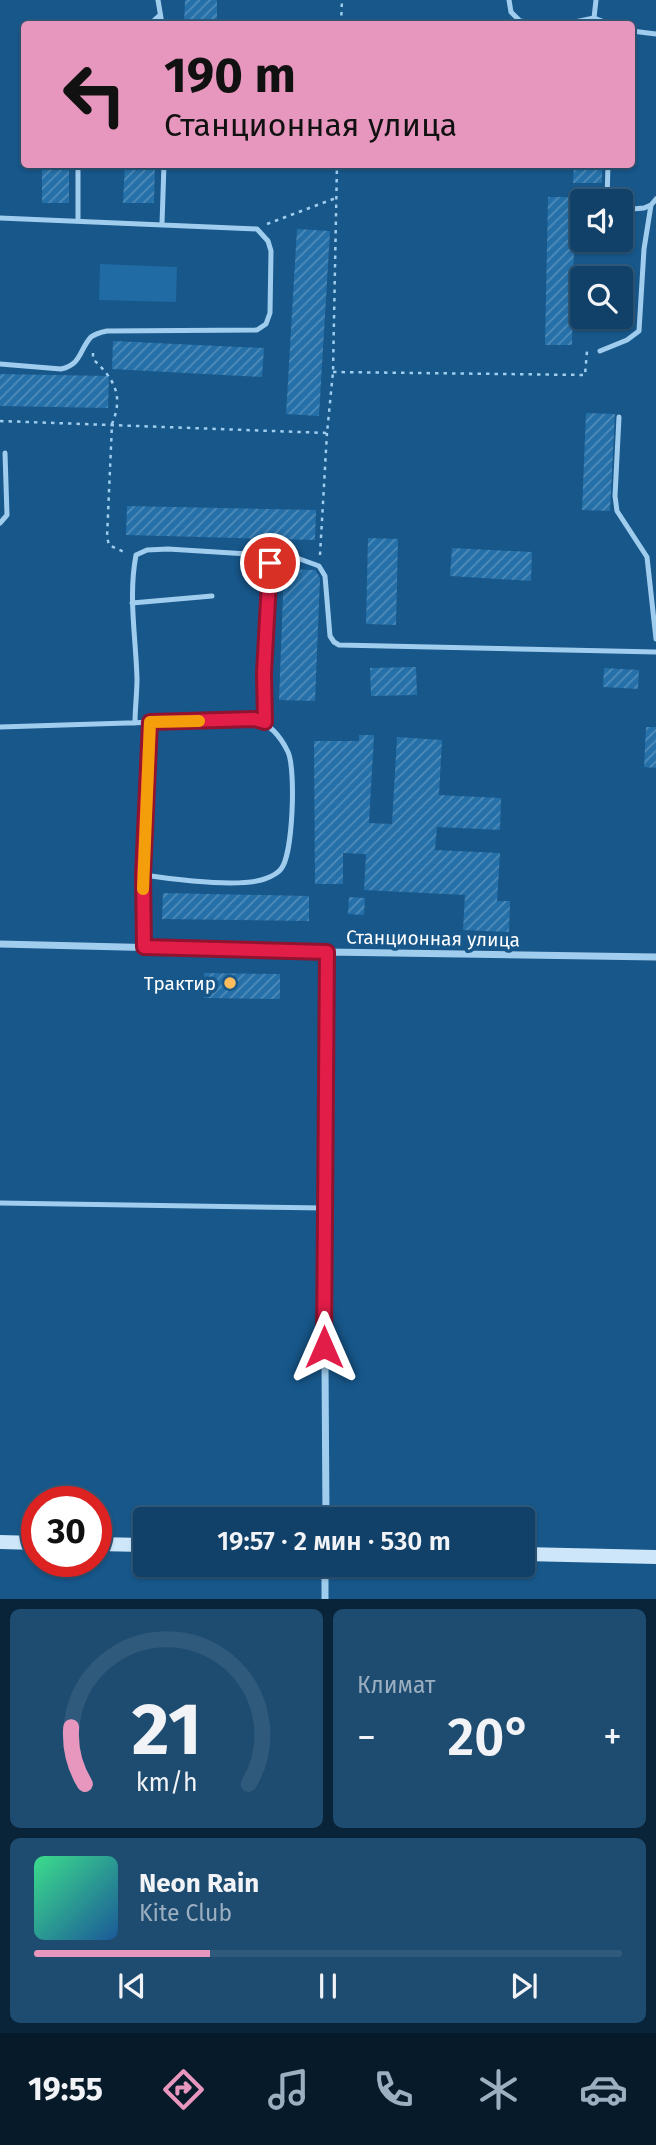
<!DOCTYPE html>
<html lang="ru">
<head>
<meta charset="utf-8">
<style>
	body { margin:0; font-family:"Fira Sans",sans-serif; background:#1e4c71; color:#f1f3f6; height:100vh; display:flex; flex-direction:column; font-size:26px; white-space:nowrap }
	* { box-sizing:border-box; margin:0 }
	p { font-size:23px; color:#9cafc0 }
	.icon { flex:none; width:38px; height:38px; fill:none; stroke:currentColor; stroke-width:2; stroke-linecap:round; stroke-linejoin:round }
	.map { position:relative; height:1599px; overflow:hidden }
	.drawer { display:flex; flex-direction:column; gap:10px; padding:10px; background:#092439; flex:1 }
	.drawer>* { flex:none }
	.hud { position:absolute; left:21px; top:21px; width:614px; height:147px; border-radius:7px; box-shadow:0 2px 5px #0004,0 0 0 2px #305a7c; background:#e797bd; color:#111; overflow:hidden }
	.controls { position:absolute; left:570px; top:189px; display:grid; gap:14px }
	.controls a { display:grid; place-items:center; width:63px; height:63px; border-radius:7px; background:#114168; box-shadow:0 2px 5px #0004,0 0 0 2px #305a7c; font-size:35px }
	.speed { position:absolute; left:21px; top:1486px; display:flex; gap:14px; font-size:35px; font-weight:700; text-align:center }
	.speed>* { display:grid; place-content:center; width:91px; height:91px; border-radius:50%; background:#114168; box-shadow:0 2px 5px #0004,0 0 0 2px #305a7c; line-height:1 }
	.speed .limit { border:10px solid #d22; background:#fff; color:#111 }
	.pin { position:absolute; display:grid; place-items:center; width:60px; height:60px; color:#fff; margin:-30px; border:4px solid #fff; border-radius:50%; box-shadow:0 2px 7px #0007 }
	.me { position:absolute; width:77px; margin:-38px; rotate:0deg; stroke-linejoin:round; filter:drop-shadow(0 0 5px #0008) }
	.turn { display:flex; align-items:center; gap:24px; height:147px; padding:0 28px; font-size:32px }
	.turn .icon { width:91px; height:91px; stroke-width:2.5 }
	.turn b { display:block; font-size:49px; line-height:60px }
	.big { font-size:52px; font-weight:600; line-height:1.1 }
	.drawer .tile { flex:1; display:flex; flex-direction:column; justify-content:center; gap:10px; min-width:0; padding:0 24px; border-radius:10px; background:#1e4c71 }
	.drawer .dial { align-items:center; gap:0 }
	.dial svg { height:182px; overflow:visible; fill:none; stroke:#305a7c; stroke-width:7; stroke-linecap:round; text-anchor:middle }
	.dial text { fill:#f1f3f6; stroke:none }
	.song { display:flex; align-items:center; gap:21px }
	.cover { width:84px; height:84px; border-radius:10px; background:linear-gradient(135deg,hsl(150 70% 55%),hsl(210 70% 35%)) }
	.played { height:7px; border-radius:4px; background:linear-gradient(90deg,#e797bd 30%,#305a7c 30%) }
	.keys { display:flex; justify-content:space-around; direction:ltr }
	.heat { display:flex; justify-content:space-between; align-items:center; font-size:38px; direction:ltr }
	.drawer .tiles { flex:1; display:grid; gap:10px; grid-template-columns:1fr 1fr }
	.tile:last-child { grid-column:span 2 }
	.trip { position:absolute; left:133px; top:1507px; width:402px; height:70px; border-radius:7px; background:#114168; box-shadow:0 2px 5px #0004,0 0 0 2px #305a7c; font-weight:600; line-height:70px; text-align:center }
	.tabs { display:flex; height:112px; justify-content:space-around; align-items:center; background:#071a2a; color:#9cafc0 }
	.tabs .icon { width:49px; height:49px }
	.tabs .selected { color:#e797bd }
	.tabs b { font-size:32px; color:#f1f3f6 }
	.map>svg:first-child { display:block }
</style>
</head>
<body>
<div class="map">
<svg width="656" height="1599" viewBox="0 0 656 1599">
	<defs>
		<pattern id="building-hatch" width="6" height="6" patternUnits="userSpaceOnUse" patternTransform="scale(1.75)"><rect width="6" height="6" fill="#2570a9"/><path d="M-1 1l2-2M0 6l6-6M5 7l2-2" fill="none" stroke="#518dba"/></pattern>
	</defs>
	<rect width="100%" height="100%" fill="#17578a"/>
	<path fill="#206ba4" d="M100,264l77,3 -1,35 -77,-2z"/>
	<path fill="url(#building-hatch)" d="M185,0h32v24h-33z
		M42,164h27v39h-27z
		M125,164h30l-1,39h-31z
		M574,164h28v19h-29z
		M548,197h27l-3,148h-27z
		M297,229l33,2 -11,185 -33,-2z
		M113,341l151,7 -2,29 -150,-8z
		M0,374l109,2 -1,32 -108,-2z
		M586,413l29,1 -5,97 -28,-1z
		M127,506l189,4 -1,30 -189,-5z
		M368,538l30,1 -2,86 -30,-1z
		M452,548l80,4 -1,29 -81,-5z
		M284,569l31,1 5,8 -5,123 -36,-1z
		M416,667l1,28 -46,1 -1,-28z
		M604,668l35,2 -1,19 -35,-2z
		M646,727h10v41l-12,-1z
		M359,735h15l-5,88 23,1 5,-87 45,3 -3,55 62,3 -1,32 -63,-3 -2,23 65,3 -3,48h13l-1,31 -46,-2 2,-35 -101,-5 2,-36 -23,-1v31h-28l-1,-143h45z
		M163,893l146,3v25l-147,-2z
		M349,897l16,1 -1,17 -16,-1z
		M204,973l76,1v25l-76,-1z"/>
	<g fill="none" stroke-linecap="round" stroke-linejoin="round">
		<path stroke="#a0cdee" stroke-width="2.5" stroke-dasharray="3.5 5" stroke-linecap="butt" d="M341,24l1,-24
			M267,224l69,-26
			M93,353v6c21,20 31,36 19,65l-5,113 2,8 17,8
			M333,372l252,3 2,-24h4
			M0,421l327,12 6,-61 4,-208
			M320,555l7,-122"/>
		<path stroke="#a0cdee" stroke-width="5" d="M158,0l4,24
			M509,0l2,12 9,9 24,3 26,-1 24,-5 16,6
			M594,18l2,-18
			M150,24l10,-9
			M632,31l24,3
			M607,201l1,-37
			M621,210l23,-2 7,-3
			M0,218l257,11 11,12 3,10 -1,62 -4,11 -9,6 -150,1c-5,1 -12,3 -16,6 -12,13 -9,27 -30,32l-61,-5
			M78,220v-56
			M162,224l2,-60
			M600,351l27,-11 12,-9 5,-82 7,-44 5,-6
			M619,417l-4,79 2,15 30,46 9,82
			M0,523l7,-8 -2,-62
			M263,555l34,3 22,8 6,10 5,60 4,6 5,3 317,7
			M132,603l80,-7
			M135,723c0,-15 2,-29 2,-44 -1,-41 -9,-82 -1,-124l11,-5 21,-1 94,6 8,8 -6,110 1,49
			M0,727l254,-8c16,5 27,18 34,33 8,17 5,103 -7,117 -2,3 -10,8 -14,9 -24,11 -96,1 -124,-3
			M144,947l-1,-72 7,-153
			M0,1203l324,5"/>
		<path stroke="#a0cdee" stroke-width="7" d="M0,944l327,8 329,5
			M326,1519l-2,-311 3,-256
			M325,1599v-35"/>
		<path stroke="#cde6fa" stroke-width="14" d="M0,1542l37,1
			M96,1544l49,1
			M523,1554l133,3"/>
	</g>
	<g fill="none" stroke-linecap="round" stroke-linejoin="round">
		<g stroke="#92132f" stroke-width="18">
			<path id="route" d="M270,563l-6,110 1,49 -11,-3 -104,3 -7,153 1,72 183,5 -3,395"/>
		</g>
		<use href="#route" stroke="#e11d48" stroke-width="12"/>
		<path stroke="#f59e0b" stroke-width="12" d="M143,889l7,-167 49,-1"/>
	</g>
	<circle fill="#ffbd5d" stroke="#17578a" stroke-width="2.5" cx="230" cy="983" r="7"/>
	<g text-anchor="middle" stroke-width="7" stroke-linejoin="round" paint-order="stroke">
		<g font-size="19" fill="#fff" stroke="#17578a">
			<text transform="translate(433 938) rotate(1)" y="7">Станционная улица</text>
		</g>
		<g font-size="19" fill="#fff" stroke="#17578a" text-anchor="end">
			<text x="216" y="990">Трактир</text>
		</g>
	</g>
</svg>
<div class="controls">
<a><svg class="icon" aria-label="sound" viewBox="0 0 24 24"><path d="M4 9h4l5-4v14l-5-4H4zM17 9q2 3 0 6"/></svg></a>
<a><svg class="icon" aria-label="search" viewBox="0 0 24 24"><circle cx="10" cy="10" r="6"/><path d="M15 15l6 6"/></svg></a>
</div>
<div class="speed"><div class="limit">30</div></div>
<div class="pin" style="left:270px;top:563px;background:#d93025"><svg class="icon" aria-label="arrive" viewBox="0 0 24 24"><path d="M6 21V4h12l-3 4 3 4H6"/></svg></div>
<svg class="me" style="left:324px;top:1347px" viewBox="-20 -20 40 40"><path d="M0-17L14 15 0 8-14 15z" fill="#e11d48" stroke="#fff" stroke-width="4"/></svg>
<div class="trip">19:57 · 2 мин · 530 m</div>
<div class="hud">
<div class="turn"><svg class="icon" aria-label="left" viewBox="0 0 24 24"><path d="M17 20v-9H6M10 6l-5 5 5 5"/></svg><div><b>190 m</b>Станционная улица</div></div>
</div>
</div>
<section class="drawer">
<div class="tiles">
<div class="tile dial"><svg viewBox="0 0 100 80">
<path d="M14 69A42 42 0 1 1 86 69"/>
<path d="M14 69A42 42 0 0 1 8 44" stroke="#e797bd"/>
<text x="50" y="56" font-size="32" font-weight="700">21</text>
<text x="50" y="72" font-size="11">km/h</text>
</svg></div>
<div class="tile"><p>Климат</p>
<div class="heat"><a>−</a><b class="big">20°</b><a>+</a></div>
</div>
<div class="tile">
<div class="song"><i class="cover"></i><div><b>Neon Rain</b><p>Kite Club</p></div></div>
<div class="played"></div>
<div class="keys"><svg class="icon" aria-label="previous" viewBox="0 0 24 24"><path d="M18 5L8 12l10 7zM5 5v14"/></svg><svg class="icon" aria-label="pause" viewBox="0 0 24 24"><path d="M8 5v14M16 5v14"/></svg><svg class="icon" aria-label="next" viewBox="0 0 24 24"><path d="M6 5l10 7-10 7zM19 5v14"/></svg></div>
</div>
</div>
</section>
<nav class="tabs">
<b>19:55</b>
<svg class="icon selected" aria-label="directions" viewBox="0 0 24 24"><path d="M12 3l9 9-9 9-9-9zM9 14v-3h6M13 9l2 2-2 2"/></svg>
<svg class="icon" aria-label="music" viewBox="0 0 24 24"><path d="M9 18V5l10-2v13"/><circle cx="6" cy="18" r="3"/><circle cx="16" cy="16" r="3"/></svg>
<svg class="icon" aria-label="phone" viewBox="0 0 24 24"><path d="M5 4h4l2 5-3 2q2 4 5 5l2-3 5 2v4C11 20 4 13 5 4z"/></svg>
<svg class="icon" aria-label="climate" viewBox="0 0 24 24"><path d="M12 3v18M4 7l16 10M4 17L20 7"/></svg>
<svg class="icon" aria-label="car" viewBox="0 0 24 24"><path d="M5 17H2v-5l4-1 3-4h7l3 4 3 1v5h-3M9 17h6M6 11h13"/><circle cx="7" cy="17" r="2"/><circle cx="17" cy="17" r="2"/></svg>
</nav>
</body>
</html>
